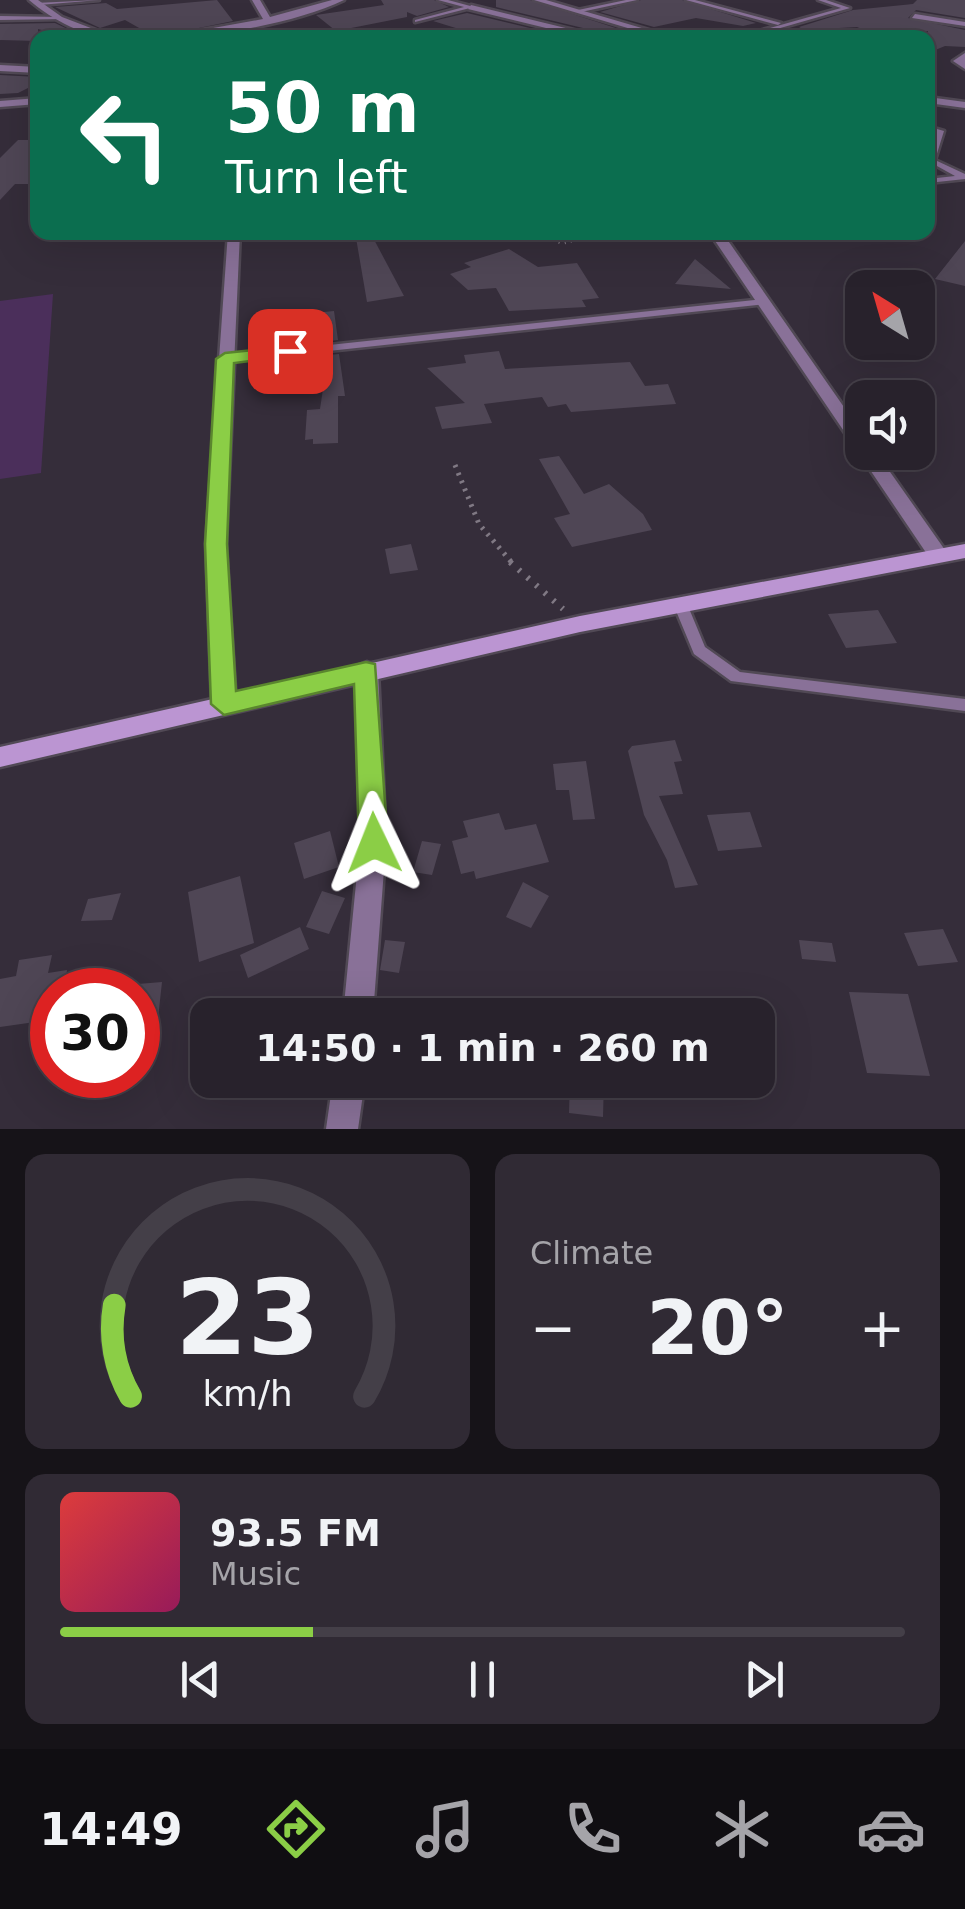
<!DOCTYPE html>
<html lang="en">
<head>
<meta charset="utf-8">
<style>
	body { margin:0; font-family:"DejaVu Sans",sans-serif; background:#302a34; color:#f1f3f6; height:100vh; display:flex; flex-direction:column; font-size:38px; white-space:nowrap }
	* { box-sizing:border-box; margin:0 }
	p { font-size:32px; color:#a5a4a9 }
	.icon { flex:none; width:55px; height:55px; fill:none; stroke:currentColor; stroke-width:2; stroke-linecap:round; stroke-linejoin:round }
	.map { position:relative; height:1129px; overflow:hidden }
	.side { display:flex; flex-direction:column; gap:25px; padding:25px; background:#161318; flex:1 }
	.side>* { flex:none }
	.guide { position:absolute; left:30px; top:30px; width:905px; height:210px; border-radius:20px; box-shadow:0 10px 40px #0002,0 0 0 2px #443f48; background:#0b6e4f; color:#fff; overflow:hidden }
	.needle { width:65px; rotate:323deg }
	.buttons { position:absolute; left:845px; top:270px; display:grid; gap:20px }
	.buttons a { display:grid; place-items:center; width:90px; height:90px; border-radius:20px; background:#28222c; box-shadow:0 10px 40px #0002,0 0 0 2px #443f48; font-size:50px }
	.speed { position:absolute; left:30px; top:968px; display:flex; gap:20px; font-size:50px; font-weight:700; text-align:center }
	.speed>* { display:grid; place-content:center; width:130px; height:130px; border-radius:50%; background:#28222c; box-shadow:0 10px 40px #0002,0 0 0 2px #443f48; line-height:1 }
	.speed .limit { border:15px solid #d22; background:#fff; color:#111 }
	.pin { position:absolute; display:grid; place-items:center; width:85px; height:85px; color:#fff; margin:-42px; border-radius:20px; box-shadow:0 5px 15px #0006 }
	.me { position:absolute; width:110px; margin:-55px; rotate:358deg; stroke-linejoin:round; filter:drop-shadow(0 0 8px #0008) }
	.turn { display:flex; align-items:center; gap:35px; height:210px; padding:0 30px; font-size:45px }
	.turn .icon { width:130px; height:130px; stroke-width:2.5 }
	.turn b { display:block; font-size:70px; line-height:85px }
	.big { font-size:75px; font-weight:600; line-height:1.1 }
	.side .card { flex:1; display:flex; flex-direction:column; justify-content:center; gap:15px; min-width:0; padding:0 35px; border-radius:20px; background:#302a34 }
	.side .dial { align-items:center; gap:0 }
	.dial svg { height:260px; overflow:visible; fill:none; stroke:#443f48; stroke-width:7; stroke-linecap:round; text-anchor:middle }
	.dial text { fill:#f1f3f6; stroke:none }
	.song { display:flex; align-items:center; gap:30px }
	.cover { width:120px; height:120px; border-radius:15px; background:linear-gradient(135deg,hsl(0 70% 55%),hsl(330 70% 35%)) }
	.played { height:10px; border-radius:5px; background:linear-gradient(90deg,#8bce46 30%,#443f48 30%) }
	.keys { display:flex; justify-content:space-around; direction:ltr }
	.heat { display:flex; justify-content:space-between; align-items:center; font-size:55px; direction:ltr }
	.side .tiles { flex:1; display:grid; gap:25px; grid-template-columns:1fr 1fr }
	.card:last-child { grid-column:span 2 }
	.trip { position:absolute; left:190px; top:998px; width:585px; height:100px; border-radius:20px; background:#28222c; box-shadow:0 10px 40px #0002,0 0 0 2px #443f48; font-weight:600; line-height:100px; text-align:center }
	.dock { display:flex; height:160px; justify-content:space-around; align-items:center; background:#100e12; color:#a5a4a9 }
	.dock .icon { width:70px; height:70px }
	.dock .on { color:#8bce46 }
	.dock b { font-size:45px; color:#f1f3f6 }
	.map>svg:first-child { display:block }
</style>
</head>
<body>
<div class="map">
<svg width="965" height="1129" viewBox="0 0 965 1129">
	<rect width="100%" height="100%" fill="#352d3a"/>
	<path fill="#4b2f5b" d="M53,294l-12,179 -41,6v-178z"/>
	<path fill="#4f4655" d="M217,0l16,21 -78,16 -30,-17 -25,8 -45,-21 51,-4 11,6z
		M381,0h53l15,7 -32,9 -10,-4v5l-71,14 -20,-16 68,-10z
		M496,0h34l101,33 -32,5 -16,-10 -87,-21z
		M641,0h41l74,23 -13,3 -47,-8 -42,9 -54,-15z
		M917,0h48v18l-49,-8 -8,8 57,12v17l-20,-1 -17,7v-22l-45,7 -26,-11 -53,3 -5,-3 54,-17 60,-6z
		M467,13l96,23 -75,2 -55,-17z
		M55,23l23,11 -9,3 -31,-8v12l-38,-1v-16z
		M0,75l38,2v6l-20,10 -18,1z
		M18,140h20v44h-23l-15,16v-42z
		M355,232h15l34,64 -37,6z
		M965,241v45l-30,-7z
		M509,249l29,18 39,-4 22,35 -17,2 4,7 -77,4 -13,-23 -28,2 -18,-16 21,-7 -7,-4z
		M695,259l36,30 -56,-5z
		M334,311l4,29 -31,4 -3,-30z
		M499,351l6,18 125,-7 15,24 23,-2 8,20 -105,8 -5,-8 -18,3 -6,-10 -58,7 8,19 -50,6 -7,-22 30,-4 -38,-35 39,-5 -2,-8z
		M339,354l6,42h-7v47l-25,1v-5l-8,1 2,-30 13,-1 6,-40 -19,2 -1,-14z
		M559,456l25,38 25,-10 34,30 9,16 -80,17 -18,-29 16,-4 -31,-55z
		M411,544l7,26 -28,4 -5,-25z
		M878,610l19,33 -51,5 -18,-34z
		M675,740l7,21 -8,1 9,32 -24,2 39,89 -23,3 -8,-28 -23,-45 -16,-64 4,-5z
		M586,761l9,58 -22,1 -4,-30h-13l-3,-26z
		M750,812l12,35 -44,4 -11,-36z
		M499,813l6,17 31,-6 13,38 -73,17 -2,-8 -13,3 -9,-33 16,-4 -5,-16z
		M330,831l9,36 -35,12 -10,-36z
		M422,841l19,3 -9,31 -19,-3z
		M240,876l14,67 -55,19 -11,-70z
		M523,882l26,14 -18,32 -25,-11z
		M322,891l23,7 -16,36 -23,-7z
		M121,893l-9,27 -31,1 7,-22z
		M300,927l9,22 -61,29 -8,-23z
		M943,929l15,33 -40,4 -14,-33z
		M385,940l20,2 -6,31 -19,-3z
		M799,940l33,3 4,19 -34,-3z
		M52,955l-4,18 19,-3 -3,20h-12v15l-15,2 -2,15 -35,5v-48l16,-3 3,-16z
		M162,982l-5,46h-19v-44z
		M849,992l59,2 22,82 -63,-3z
		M509,996h42l-1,19h-43z
		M570,1080h34l-1,37 -34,-4z"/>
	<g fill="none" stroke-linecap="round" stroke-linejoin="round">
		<g stroke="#514955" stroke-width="5">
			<path id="service" d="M438,0h10l26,7 -59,15v-2l49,-13z
				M626,0h11l-56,12 -3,-2z
				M686,0h9l86,23 -3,2z
				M818,0h8l24,8 -105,30h-11l107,-30z
				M937,129l7,2 -9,29 30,14v5l-37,4v-4l27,-3 -27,-15z
				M764,299l5,3 -2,2 -542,58 -5,-3 5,-3z
				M681,601l5,1 2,4 17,41 35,25 225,27v12l-234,-30 -37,-27 -20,-48 2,-4z"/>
		</g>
		<g stroke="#514955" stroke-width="5">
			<path id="minor" d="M99,0l-60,5 -4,-2z
				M252,0h8l10,17 62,-17h12c-48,23 -132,38 -186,38l105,-19z
				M534,0h12l106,31 52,7 -53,-3z
				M471,5l111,27 1,2 -4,2 -111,-27z
				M915,14l50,8v4l-53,-8z
				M0,16l59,1 4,2 -63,1z
				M441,34l3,1 1,3h-8z
				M965,53v16l-12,-8z
				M0,65l38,2v6l-38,-2z
				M928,97l37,5v6l-37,-5z
				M38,98v6l-38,3v-6z
				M228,232h12l-14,312 10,161 -4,6 -8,3 -8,-3 -4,-6 -6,-161z
				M367,662l8,3 3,6 8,172 -13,172h-30l17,-172 -4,-172 3,-6z
				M333,1080h32l-7,49h-32z"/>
		</g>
		<g stroke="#514955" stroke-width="5">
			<path id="tertiary" d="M29,0h9l24,17 55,21c-32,0 -64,-18 -88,-38z
				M709,232h13l140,201v19h14l69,98 3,5 -3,5h-14l-73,-108 2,-2 -4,-1z"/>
		</g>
		<g stroke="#514955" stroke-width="5">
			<path id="secondary" d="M965,544v14l-385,74 -580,135v-20l580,-131z"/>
		</g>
		<path stroke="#807984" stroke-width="4" stroke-dasharray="1 5" stroke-linecap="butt" d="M537,232l25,11 43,-11"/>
		<path stroke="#807984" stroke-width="5" stroke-dasharray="2.5 6" stroke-linecap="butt" d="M455,465l24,59 34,40"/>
		<path stroke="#807984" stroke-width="6" stroke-dasharray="2.5 9" stroke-linecap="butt" d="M510,562l53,47"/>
		<use href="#service" fill="#897198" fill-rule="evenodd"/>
		<use href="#minor" fill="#897198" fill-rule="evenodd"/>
		<use href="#tertiary" fill="#897198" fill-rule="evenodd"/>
		<use href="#secondary" fill="#bb95d2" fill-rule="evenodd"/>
	</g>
	<path fill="#8bce46" stroke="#5a862e" stroke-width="2.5" d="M290,346l6,1v8l-62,8 -7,181 9,147 130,-29 9,2 13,179 -4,10 -10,3 -11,-3 -4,-10 -5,-159 -130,31 -13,-11 -6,-160 11,-185 9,-6z"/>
</svg>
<div class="buttons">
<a><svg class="needle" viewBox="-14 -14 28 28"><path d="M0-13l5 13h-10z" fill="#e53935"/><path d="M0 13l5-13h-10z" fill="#a5a4a9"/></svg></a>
<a><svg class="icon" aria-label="sound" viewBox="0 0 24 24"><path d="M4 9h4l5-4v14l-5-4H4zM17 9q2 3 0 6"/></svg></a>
</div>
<div class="speed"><div class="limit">30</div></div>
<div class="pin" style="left:290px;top:351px;background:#d93025"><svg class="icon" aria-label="arrive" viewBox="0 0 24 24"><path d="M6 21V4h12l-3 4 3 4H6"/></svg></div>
<svg class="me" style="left:374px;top:843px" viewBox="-20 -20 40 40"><path d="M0-17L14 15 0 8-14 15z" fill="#8bce46" stroke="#fff" stroke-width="4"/></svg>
<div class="trip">14:50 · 1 min · 260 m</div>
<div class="guide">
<div class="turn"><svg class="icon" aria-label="left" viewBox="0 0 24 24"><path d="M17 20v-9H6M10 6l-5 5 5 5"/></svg><div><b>50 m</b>Turn left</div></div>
</div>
</div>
<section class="side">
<div class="tiles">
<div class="card dial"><svg viewBox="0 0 100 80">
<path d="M14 69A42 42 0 1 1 86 69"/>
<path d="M14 69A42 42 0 0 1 9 41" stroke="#8bce46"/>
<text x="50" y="56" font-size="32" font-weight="700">23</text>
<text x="50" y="72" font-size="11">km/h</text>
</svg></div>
<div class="card"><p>Climate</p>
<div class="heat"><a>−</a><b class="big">20°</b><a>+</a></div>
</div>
<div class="card">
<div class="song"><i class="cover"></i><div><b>93.5 FM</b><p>Music</p></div></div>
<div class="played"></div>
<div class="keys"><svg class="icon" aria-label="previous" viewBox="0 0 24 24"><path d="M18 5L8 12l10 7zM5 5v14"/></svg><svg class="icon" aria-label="pause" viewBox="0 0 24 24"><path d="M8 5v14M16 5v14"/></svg><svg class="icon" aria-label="next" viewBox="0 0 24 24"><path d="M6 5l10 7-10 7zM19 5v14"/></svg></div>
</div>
</div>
</section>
<nav class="dock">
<b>14:49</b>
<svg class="icon on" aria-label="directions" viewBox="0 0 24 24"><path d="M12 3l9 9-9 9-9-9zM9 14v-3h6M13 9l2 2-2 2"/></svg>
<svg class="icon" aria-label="music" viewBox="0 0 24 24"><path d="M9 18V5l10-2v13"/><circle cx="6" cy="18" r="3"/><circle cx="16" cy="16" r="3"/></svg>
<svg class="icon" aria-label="phone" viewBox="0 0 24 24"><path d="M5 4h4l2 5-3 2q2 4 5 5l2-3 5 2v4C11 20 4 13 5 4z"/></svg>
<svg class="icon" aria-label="climate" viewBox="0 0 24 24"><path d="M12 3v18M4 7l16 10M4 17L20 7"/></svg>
<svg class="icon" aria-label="car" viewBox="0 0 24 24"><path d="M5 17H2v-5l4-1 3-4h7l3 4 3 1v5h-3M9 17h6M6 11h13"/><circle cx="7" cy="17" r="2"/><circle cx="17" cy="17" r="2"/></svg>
</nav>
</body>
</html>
